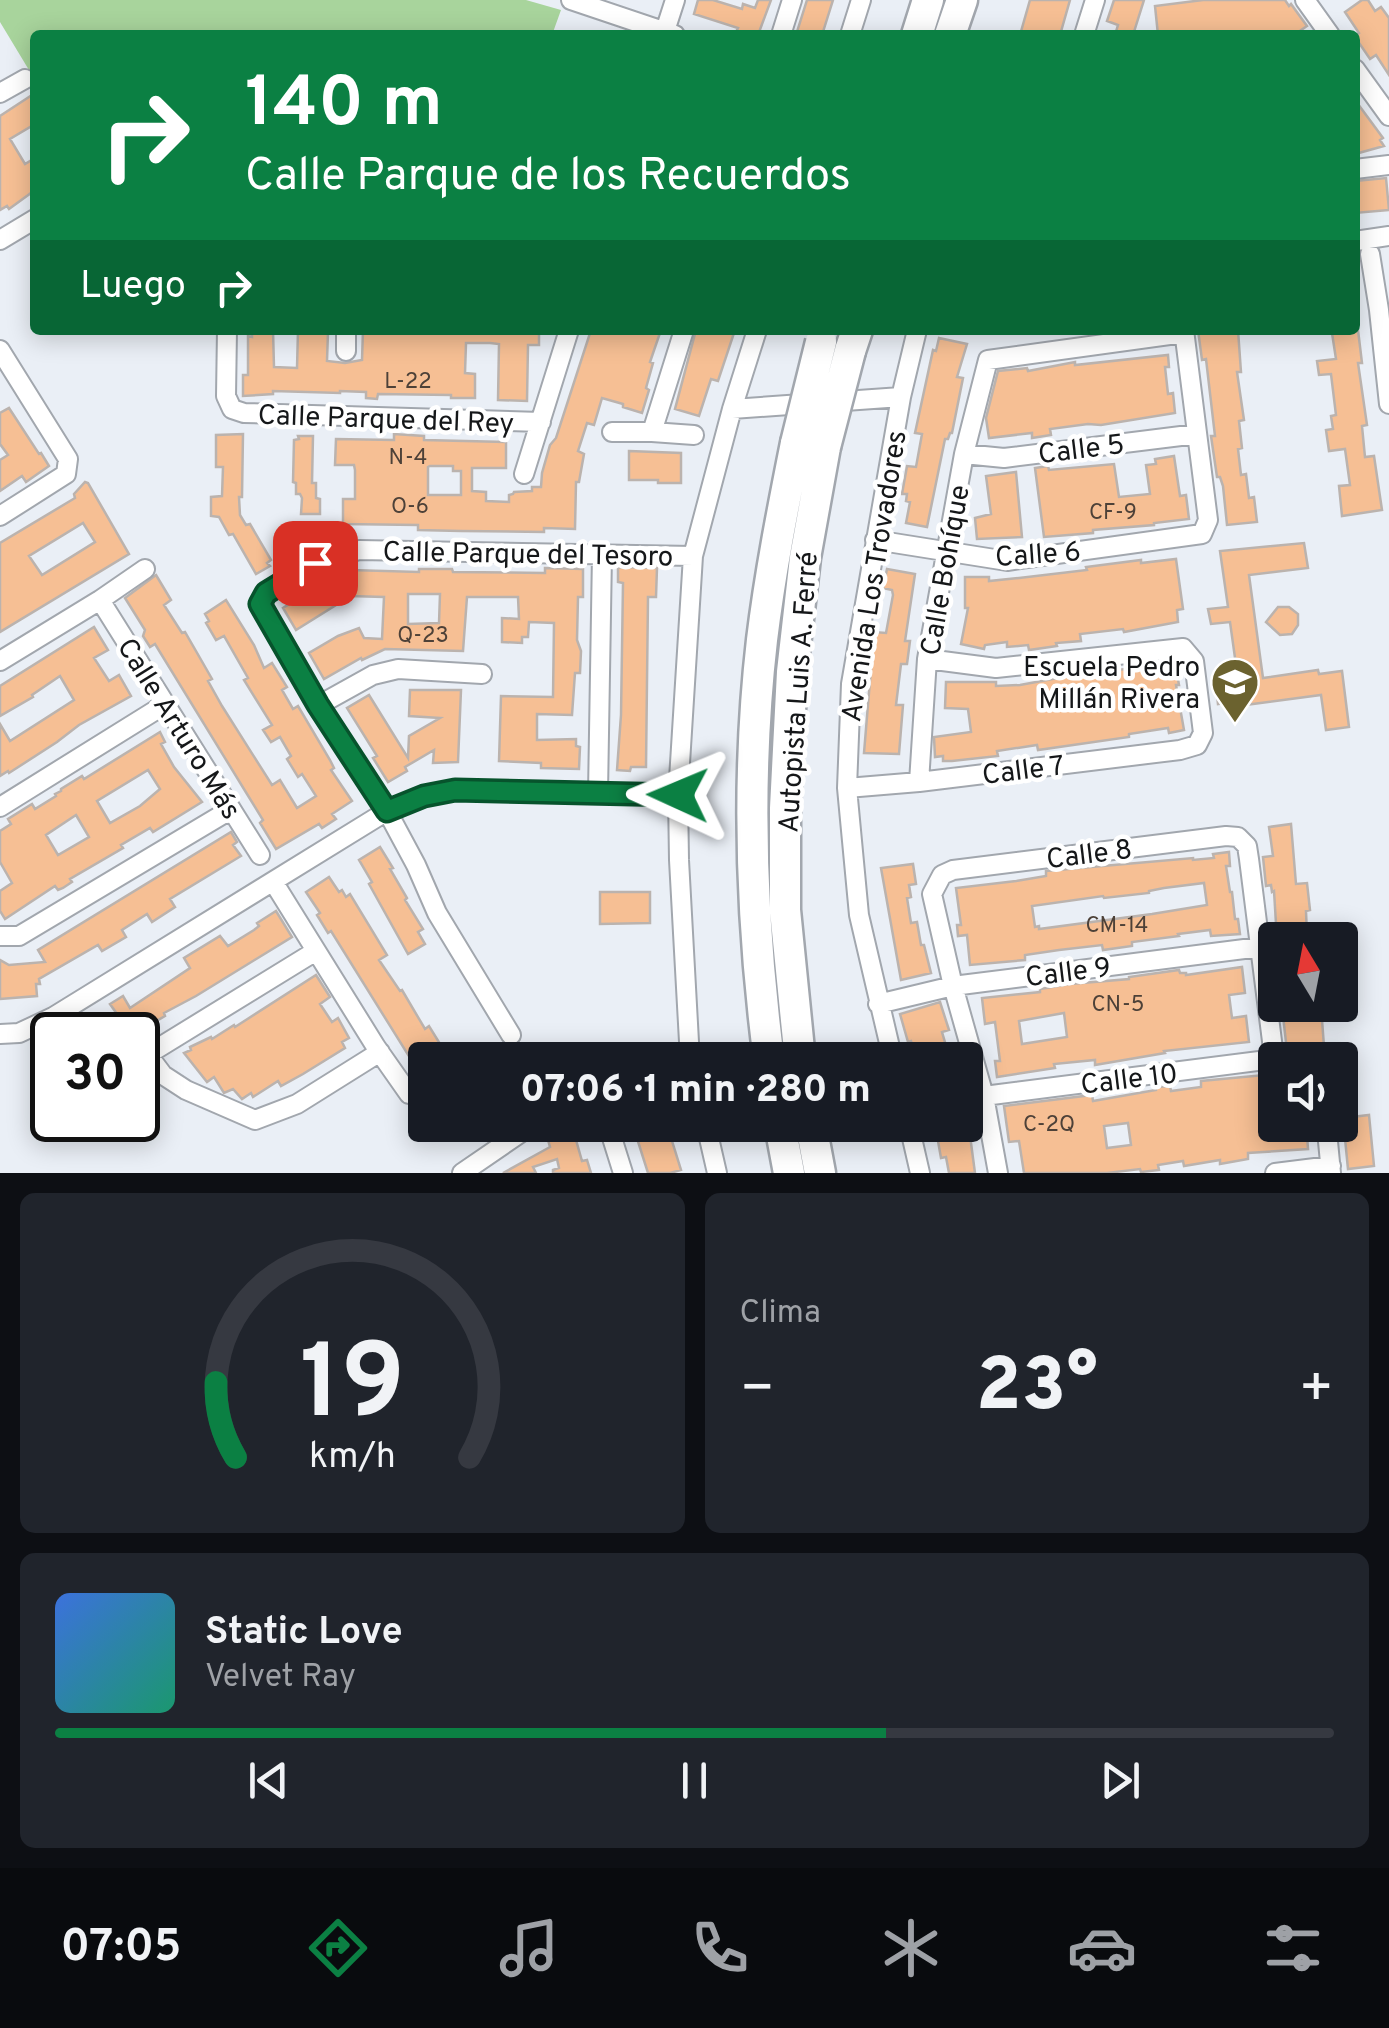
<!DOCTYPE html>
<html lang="es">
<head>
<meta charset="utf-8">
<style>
	body { margin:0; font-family:Overpass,sans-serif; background:#20242c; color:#f1f3f6; height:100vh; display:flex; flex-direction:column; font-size:38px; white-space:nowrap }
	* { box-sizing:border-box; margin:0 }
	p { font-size:32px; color:#9ea1a6 }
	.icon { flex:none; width:55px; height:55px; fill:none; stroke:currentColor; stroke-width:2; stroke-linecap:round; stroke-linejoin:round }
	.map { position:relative; height:1173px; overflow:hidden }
	.drawer { display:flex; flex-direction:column; gap:20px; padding:20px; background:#0d0f14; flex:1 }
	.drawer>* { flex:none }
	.hud { position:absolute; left:30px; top:30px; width:1330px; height:305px; border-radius:10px; box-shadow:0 5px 25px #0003; background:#0b8043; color:#fff; overflow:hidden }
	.needle { width:65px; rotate:350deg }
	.controls { position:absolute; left:1258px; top:922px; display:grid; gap:20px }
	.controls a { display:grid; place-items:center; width:100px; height:100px; border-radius:10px; background:#171b24; box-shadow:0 5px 25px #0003; font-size:50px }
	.speed { position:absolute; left:30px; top:1012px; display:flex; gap:20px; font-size:50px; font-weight:700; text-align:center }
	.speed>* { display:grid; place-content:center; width:130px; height:130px; border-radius:50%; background:#171b24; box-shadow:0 5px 25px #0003; line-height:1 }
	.speed .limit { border:5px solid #111; border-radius:15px; background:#fff; color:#111 }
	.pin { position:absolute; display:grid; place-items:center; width:85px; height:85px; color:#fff; margin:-42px; border-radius:20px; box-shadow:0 5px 15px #0006 }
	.me { position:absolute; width:110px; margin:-55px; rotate:271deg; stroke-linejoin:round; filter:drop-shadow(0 0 8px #0008) }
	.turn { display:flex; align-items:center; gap:35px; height:210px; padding:0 50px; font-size:45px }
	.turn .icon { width:130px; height:130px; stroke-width:2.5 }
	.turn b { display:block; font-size:70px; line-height:85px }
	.then { display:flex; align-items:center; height:95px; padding:0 50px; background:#0003; gap:20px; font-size:38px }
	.big { font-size:75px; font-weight:800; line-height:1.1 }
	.drawer .tile { flex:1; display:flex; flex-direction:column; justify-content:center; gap:15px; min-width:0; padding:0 35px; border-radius:15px; background:#20242c }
	.drawer .dial { align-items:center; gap:0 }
	.dial svg { height:260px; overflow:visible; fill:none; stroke:#363941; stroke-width:7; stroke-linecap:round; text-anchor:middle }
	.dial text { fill:#f1f3f6; stroke:none }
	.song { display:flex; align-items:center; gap:30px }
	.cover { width:120px; height:120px; border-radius:15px; background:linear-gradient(135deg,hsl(220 70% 55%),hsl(160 70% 35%)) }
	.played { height:10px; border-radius:5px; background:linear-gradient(90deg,#0b8043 65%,#363941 65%) }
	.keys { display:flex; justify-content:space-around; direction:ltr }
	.heat { display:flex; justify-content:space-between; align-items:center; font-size:55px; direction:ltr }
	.drawer .tiles { flex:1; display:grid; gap:20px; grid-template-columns:1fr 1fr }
	.tile:last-child { grid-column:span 2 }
	.trip { position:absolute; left:408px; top:1042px; width:575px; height:100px; border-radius:10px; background:#171b24; box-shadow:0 5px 25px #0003; font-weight:800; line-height:100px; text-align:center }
	.tab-bar { display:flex; height:160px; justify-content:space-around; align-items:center; background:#090b0e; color:#9ea1a6 }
	.tab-bar .icon { width:70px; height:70px }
	.tab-bar .active { color:#0b8043 }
	.tab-bar b { font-size:45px; color:#f1f3f6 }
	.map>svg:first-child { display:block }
</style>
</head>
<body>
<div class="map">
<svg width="1389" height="1173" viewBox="0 0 1389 1173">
	<rect width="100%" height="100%" fill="#eaeff6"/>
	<path fill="#a8d49c" d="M0,0h526l35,10 -9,25h-517v45l-35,-58z"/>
	<path fill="#f6bf94" stroke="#bbb3ae" stroke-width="2.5" fill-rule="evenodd" d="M698,0h15l29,9 1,-5 12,4 3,-8h13l-13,35 -22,-3 2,-4 -44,-14z
		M807,0h26l-11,35h-26z
		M1030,0h40l-10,35h-40z
		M1114,0h30l-11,35h-18l3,-10 -11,-4z
		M1203,0h82l4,6 2,-2 16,22 -13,9h-136l-3,-29z
		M1362,0h6l7,11 6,-4 8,11v57l-13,-20 -6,4 -15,-22 4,-4 -14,-21z
		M35,93v31l-25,15 15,25 10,-6v32l-26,19 -2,-3 -7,4v-94z
		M1355,100l28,38 -3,2 4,6 -29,8z
		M1386,178l3,32 -34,3v-32z
		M252,330h21l1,37 23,1 1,-38h26v2h4l-1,29 18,2 17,-3 1,-30h176v15h-11l-1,56 -29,-1 1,-56 -9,-1h-24l-1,30 10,1v24h-24v-3l-73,-1 -1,5 -11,-1v-6l-26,-1v2l-67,-2v3l-30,2v-21h5v-39l4,1z
		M591,330h70l-11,32 3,1 -7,25 3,2 -7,23 -19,-6v-3l-21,-6 -8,27 -7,-2 -9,28 6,3 -5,28h-3l-1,47 -31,-1v4l-83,-1 -43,-1v-5l-75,-1v-25h12v-29l-1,-5h-19l1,-26 58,1v-6l30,2v4l82,2v26h-34v23l14,1v9l23,1v-7l4,-1 1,-2 18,-1v-4h9l1,-14 8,-28 6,-7zM430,466h23v5h8v24h-33v-28z
		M696,330h39l-17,51 -7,-2 -12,37 -24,-7z
		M1198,330h40l3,42h-4l7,48 -5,1 3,27 -4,1 3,26 5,-1 3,24 5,-1 3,25 -30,3 -4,-39 -3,-9h-3l-6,-41h4l-9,-77 -4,1z
		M1358,330l4,33h-4l9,62 -5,1 3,31 9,-1 8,54 -40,6 -3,-30 11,-1 -5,-36 -16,2 -3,-21 7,-1 -2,-13 5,-1 -5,-41 -12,1 -2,-14 19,-2 -4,-26z
		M939,338l28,6 -10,33 6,1 -11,55h-2l-2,6h-3l-18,88 -21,-4 4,-21 -4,-1 1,-7h-5l5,-28 9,1 6,-33 -7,-1 18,-83 3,1z
		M1168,355l1,12h-4l3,27 5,-1 2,20 -74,12 -13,-1 -38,5 1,6 -19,3v-5l-43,5 -3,-20 12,-47 29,-3 1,3 47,-9v3z
		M9,408l30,46 2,-1 8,13 -23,16 -4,-6 -22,15v-31l8,-5 -8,-11v-31z
		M243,434l-1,63h-3l1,18 6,10 4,-1 21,36 -4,3 3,3 -14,8 -23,-40 -4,1 -10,-18 -8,-1v-19l11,-1 1,-29h-7v-32z
		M298,436h15l-1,47h4v15l4,1v15h-19l1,-16 -2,-4h-4v-11l-3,-1 1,-42 5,-1z
		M629,451l52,2v30h-23v-3h-29z
		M1174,456l6,40 6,-1 3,24 -35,4v2l-61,5v3l-49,4 -9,-69 13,-2 1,4 65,-6 5,33 31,-3 -4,-29 10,-1 -1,-5z
		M1016,472l6,65 -45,2 -2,-21 16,-4 -5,-38z
		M85,482l3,1 41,71 -129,78v-89l75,-45 -1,-4zM83,523l12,19 -53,33 -13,-19z
		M1304,543l4,25 -59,7 14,103 55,-8 1,4 23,-3 7,56 -23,3 -5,-35 -76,10v-5l-27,4 -3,-29 13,-3 -1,-6 9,-1 -6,-43 -19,2 -3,-15 20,-2 -8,-56z
		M1176,559l7,50 -6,1 1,12 -54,10 -1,-3 -43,5 1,7 -25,2 1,3 -28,4 -1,-5 -21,2v-5l-22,3 -1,4 -23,-5 7,-36h-3v-31h24v4l30,-3 68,-8 -1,-3 55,-7v3z
		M622,567l35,1 -1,29h-8l-2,170h-15l-1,4 -13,-1 4,-55 2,-132 -5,-1v-14z
		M545,568l38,1v28h-5l-1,43 4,11 -1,22h-5l-3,42 -35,-1v26l39,-1v7l4,1 -1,22 -38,-1v-5l-42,-2 2,-65 52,1 1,-74 -25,-1 -1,15h-6v6l-20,-1v-24l17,1 -1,-22h-51l-4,54 -78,-2 -23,11 -1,-2 -37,21 -15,-26 29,-17 21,-8 5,10 18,1 2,-42 -34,-1 1,-26 68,2v-3h33l1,3 92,1zM408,594h32l-1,29 -31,1z
		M887,569l28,5 -10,67h5l-3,23h-6l-5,41h7l-4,49 -35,-1 10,-121 12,1 7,-38 -1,-5 -9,-2z
		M331,573l13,27 -48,30 -13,-22 22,-14 -2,-4z
		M156,575l15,25 -7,5 18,28 3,-1 27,47 -4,2 14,25 50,79 8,-5 17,28 19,-12 -14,-22 -4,3 -11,-18 4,-3 -11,-19 -9,5 -8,-12 9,-5 -28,-45 4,-2 -24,-42 -8,4 -10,-17 3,-2 -4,-7 21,-14 28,45 10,23 8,-5 15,24 -5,3 11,19 5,-3 32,54 4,8 -3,2 21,31 -20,13 4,5 -14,9 -3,-4 -43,25 -16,-26 3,-3 -16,-26 -92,-150 -5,3 -7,-11 2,-6 -20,-32z
		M1278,607h11l9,7v11l-6,9 -12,1 -14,-13z
		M94,627l14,23 -14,8 15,23 10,-6 12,21 -52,29 -22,17 -48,31 -1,-2 -8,5v-52l10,17 64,-41 -14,-24 -28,19 1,2 -33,19v-30z
		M1175,662l4,23h-3l8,45 -15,3 -1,-5 -39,6v3l-91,13 -1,-5 -40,6 1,5 -46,5h-9v-5l-8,1 -1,-20 37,-5 -3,-23 -23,-1 1,-26h50v4l24,-1 70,-13 63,-5 -1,-2z
		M410,690h51l-3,72 -25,1 1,-13 -29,17 2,4 -19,11 -15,-24 4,-2 -30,-48 22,-13 39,63 1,-22 31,-18 -31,-2z
		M160,732l5,10 -4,2 13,23 28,35 -49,30 -3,-4 -29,17 2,3 -53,31 2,3 -9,6 -5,2 -3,-4 -50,33 -5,-8v-20l12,-8 -12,-21v-31l11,-7 -3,-5 24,-15 3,5 21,-13 -1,-2 6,-3v-2l21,-13 2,3zM148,770l12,19 -20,17 -30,17 -13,-22zM76,815l13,22 -31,18 -12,-20z
		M1291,824l5,60 11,-1 3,27 -4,1 1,25 -30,4 -3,-49 -2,1 -1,-7 -5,1 -3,-29 10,-1 -4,-29z
		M231,832l6,10 -4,3 8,11 -71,43 5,8 -23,15 -5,-8 -25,16 4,7 -24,14 -4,-6 -59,34 1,5h-4l1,12 -37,3v-39l9,5 36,-3 -7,-12z
		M380,847l13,21 -3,1 17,29 -2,2 18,29 -5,3 7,12 -17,10 -39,-70 3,-2 -13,-22z
		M1229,852l1,14h-4l4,26h2l3,27h3l2,15 -29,2 -1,-6 -32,4 1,2 -47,6v4l-29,4 -1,-5 -43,5 -34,5v5l-55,5 -3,-30 -9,1 -1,-11h4l-5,-37 60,-7 30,-5v-5l147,-13v2l21,-2 -1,-4zM1204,883l3,22 -55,9 -113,15v-3l-4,1 -3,-21 71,-10 1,2 45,-5v-2l15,-3z
		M913,864l3,20 -7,1 2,12 -4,1 4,25 6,-1 4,23h3l7,28 -30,7 -20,-112z
		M329,877l10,15 3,-2 4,7 4,-3 37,61 -8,5 21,31 2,-1 23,39 4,-3 21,34h-25v22l-94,-151 -3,2 -11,-18 3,-2 -14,-21z
		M600,892h50v31l-50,1z
		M276,911l16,26 -96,59 -32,17 1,3 -32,19h-49l33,-21 -7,-10 13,-8 7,12 60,-40 -6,-10 36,-22 8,10 26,-16 5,-4 -2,-3z
		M1242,967l3,26 -16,2 3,23 14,-2 3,26 -85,9 1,2 -70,12v-5l-41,4 1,4 -58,9 -2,-16h5l-5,-39 -10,2 -3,-26 58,-6v-3l30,-5 59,-5v-2l50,-7 1,3h6v2zM1064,1013l3,24 -45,7 -3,-23z
		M316,975l14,22 -10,7 12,18 6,-4 11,20 -7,4 3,6 -42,26 -22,12 -3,-5 -25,16 -2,-4 -9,6 -9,-10 -9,4 -10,-16 -7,5 -23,-29 7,-3 -1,-3 21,-10 1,2 22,-14 1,2z
		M940,1002l9,28 -7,2 7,24 -12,4h-20l-6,-19 -3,1 -8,-28z
		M1304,1005v3l17,-2 4,54h-37l-6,-53z
		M1264,1075l5,41 6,-1v10h26l1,11 5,-1 1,14 -60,4v6l-28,5v-4l-36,6 -1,-5 -25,4 1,5 -18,2 -1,-3 -33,4h-83l-5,-32 -10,1 -5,-36 88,-11 1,6 63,-11v-3l14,-1 1,5 30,-4v-6zM1128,1123l3,22 -24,3 -3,-22z
		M1369,1115l5,51 -26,3 -5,-51z
		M660,1125h7l14,45 -11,3h-22l-13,-41z
		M969,1128l6,45h-26l-3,-16 -5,1 -3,-17 6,-1 -1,-7z
		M574,1133l8,28 5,-1 4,13h-38v-3l6,-2 -2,-9 -24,8 3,6h-33l47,-26 -2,-7z"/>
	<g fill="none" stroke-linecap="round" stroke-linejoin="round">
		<g stroke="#a2a7ae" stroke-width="22">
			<path id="street" d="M571,0l104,35
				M1305,0l25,35
				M665,31l10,-31
				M781,35l11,-35
				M850,35l11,-35
				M1084,35l11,-35
				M1355,69l34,47
				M0,93l25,-14
				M1355,169l34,-4
				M0,240l35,-21
				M1355,241l34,-5
				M1370,254l9,56 10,94
				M227,330l-1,66 6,13 12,4 297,9
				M0,350l68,109 -2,15 -66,42
				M346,351v-21
				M732,409l169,-12
				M612,432h40l42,3
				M652,432l32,-102
				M964,454l40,4 193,-24
				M524,474l45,-144
				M875,540l132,21 195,-27 6,-14 -24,-190
				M100,600l160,255
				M0,661l100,-61 45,-31
				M319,705l54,-30 25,-6 84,5
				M919,782l8,-123 37,-205 24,-94 196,-27
				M847,788l72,-6 261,-32 17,-5 6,-12 -9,-72 -11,-13 -187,20 -69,-9
				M598,793l4,-239
				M0,807l164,-102
				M274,883l102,164 33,47
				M0,936h19l211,-126
				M878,1004l75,-18 307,-39
				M0,1034l19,-1 34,-16 334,-206 36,-15 32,-6 223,5
				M511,1035l-74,-122 -21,-48 -29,-54 -68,-106 -59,-100c15,-29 69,-46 99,-55l334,6
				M148,1055l15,20 23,15 69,30 42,-16 83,-52
				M142,1058l174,-107
				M690,1060l-11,-200 -1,-65 15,-239 39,-147 25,-79
				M893,1060l-34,-145 -12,-127 4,-104 50,-287 16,-67
				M984,1096l290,-37
				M608,1125l15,48
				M706,1125l11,48
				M909,1125l11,48
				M1327,1131l4,42
				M462,1173l70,-48
				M998,1173l-14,-77 -31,-110 -21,-92 10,-19 11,-5 273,-34 12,1 9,9 2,13 26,206
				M1275,1173l56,-7"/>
		</g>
		<g stroke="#a2a7ae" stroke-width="35">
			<path id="highway" d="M917,35l11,-35
				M950,35l12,-35
				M850,351l7,-21
				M769,1060c-18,-139 -23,-281 -7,-420 8,-66 21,-132 34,-197
				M800,1060l-15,-150v-102l7,-136 13,-114 20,-111
				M780,1125l9,48
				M811,1125l9,48"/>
		</g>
		<use href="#street" stroke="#fff" stroke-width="18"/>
		<use href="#highway" stroke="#fff" stroke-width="30"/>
		<g stroke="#a2a7ae" stroke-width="35" stroke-linecap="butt">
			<path id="highway-bridge" d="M796,443l25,-101
				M825,447l25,-96"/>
		</g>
		<use href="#highway-bridge" stroke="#fff" stroke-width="30"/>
	</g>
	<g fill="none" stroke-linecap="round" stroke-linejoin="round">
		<g stroke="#07532c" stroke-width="25">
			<path id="route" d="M315,563l-49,30 -6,11 58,101 69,106 37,-15 31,-6 223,5"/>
		</g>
		<use href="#route" stroke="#0b8043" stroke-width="18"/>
	</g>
	<defs>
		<g id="school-pin" transform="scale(2.5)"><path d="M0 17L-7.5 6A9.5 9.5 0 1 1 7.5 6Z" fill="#6b622f" stroke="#fff"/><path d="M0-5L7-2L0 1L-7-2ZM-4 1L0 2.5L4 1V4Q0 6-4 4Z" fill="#fff"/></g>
	</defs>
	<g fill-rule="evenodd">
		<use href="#school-pin" x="1235" y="682"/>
	</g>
	<g text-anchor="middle" stroke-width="9" stroke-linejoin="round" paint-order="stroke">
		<g font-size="22" fill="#4d4138">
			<text x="408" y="388">L-22</text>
			<text x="408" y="464">N-4</text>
			<text x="410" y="513">O-6</text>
			<text x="1113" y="519">CF-9</text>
			<text x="423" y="642">Q-23</text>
			<text x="1117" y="932">CM-14</text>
			<text x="1118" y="1011">CN-5</text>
			<text x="1049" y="1131">C-2Q</text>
		</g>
		<g font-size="28" fill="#151719" stroke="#fff">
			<text transform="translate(386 418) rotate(2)" y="10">Calle Parque del Rey</text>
			<text transform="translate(1081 448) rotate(-7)" y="10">Calle 5</text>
			<text transform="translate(528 553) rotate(1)" y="10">Calle Parque del Tesoro</text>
			<text transform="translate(1038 553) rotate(-4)" y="10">Calle 6</text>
			<text transform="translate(944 570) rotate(-80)" y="10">Calle Bohíque</text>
			<text transform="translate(873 576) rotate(-81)" y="10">Avenida Los Trovadores</text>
			<text transform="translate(797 692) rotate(-86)" y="10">Autopista Luis A. Ferré</text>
			<text transform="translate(180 728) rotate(58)" y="10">Calle Arturo Más</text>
			<text transform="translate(1023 769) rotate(-7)" y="10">Calle 7</text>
			<text transform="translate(1089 853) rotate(-7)" y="10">Calle 8</text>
			<text transform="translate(1068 971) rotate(-7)" y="10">Calle 9</text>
			<text transform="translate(1129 1078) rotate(-7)" y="10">Calle 10</text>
		</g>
		<g font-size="28" fill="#151719" stroke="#fff" text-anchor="end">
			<text x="1200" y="676">Escuela Pedro<tspan x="1200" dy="32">Millán Rivera</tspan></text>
		</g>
	</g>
</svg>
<div class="controls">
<a><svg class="needle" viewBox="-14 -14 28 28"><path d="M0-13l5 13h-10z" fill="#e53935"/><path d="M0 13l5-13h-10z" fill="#9ea1a6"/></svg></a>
<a><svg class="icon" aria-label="sound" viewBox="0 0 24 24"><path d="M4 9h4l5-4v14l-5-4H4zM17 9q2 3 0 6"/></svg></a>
</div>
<div class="speed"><div class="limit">30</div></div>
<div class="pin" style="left:315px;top:563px;background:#d93025"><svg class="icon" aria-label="arrive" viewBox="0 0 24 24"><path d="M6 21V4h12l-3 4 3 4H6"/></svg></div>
<svg class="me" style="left:678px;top:795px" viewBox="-20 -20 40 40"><path d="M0-17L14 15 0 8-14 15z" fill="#0b8043" stroke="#fff" stroke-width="4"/></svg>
<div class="trip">07:06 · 1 min · 280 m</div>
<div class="hud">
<div class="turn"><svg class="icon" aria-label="right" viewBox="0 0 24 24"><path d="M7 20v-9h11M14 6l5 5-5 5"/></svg><div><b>140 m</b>Calle Parque de los Recuerdos</div></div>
<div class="then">Luego<svg class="icon" aria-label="right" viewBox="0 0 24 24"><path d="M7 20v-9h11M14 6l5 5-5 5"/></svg></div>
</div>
</div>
<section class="drawer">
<div class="tiles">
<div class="tile dial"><svg viewBox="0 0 100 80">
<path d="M14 69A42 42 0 1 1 86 69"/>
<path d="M14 69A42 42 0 0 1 8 46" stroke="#0b8043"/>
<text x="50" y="56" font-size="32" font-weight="700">19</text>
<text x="50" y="72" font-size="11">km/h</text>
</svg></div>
<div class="tile"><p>Clima</p>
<div class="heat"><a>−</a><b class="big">23°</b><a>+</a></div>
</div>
<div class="tile">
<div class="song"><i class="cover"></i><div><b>Static Love</b><p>Velvet Ray</p></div></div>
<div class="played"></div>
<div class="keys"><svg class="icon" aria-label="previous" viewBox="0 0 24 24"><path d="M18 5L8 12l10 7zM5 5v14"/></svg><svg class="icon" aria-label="pause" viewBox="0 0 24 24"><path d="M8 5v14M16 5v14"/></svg><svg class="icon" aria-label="next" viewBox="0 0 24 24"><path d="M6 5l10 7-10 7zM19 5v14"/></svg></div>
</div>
</div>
</section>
<nav class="tab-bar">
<b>07:05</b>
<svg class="icon active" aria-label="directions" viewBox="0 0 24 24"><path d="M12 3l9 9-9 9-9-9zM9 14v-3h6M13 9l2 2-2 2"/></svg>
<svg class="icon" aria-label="music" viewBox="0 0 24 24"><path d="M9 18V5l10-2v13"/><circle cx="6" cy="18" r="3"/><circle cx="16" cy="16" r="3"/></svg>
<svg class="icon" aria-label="phone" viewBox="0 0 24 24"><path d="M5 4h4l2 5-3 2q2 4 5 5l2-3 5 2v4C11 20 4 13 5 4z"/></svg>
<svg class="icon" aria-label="climate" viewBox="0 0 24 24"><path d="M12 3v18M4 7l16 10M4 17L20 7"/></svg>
<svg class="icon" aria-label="car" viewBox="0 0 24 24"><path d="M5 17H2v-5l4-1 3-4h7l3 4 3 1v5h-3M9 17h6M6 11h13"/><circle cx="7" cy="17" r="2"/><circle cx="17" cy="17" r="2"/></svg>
<svg class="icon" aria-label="filters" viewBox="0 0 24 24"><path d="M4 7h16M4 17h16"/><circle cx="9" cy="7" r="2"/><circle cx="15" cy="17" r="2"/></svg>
</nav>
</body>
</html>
